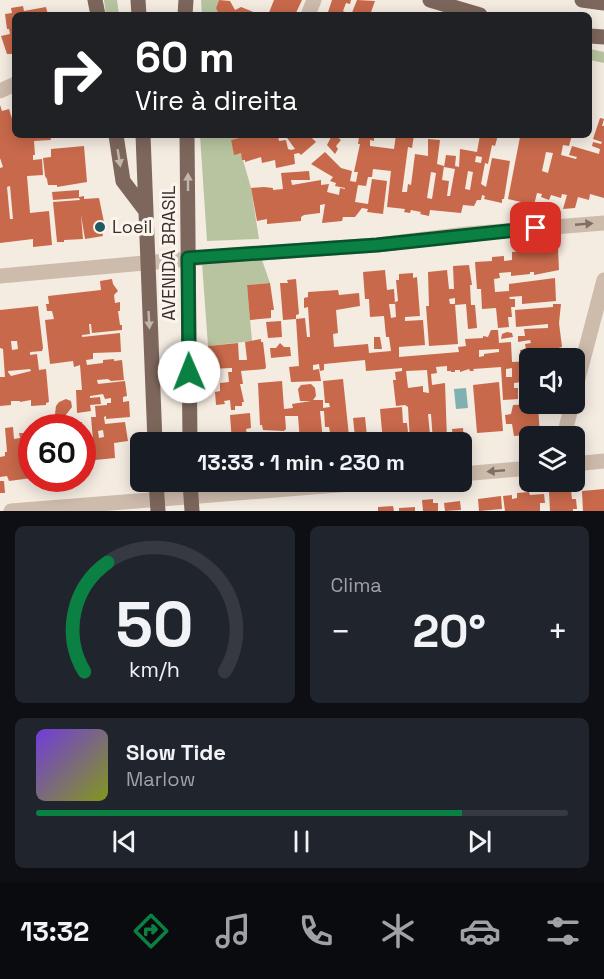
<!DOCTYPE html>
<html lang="pt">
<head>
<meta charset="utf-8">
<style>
	body { margin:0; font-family:"Space Grotesk",sans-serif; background:#20242c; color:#f1f3f6; height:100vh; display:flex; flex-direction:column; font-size:22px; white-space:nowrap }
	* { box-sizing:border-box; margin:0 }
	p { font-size:20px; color:#9ea1a6 }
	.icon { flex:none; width:33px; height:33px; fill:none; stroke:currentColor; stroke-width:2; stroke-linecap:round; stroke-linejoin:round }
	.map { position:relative; height:511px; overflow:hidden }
	.panel { display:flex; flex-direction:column; gap:15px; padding:15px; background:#0d0f14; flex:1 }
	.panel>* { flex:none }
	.top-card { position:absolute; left:12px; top:12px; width:580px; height:126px; border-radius:9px; box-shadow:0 3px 15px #0003; background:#202124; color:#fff; overflow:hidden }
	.fabs { position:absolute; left:519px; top:348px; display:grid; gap:12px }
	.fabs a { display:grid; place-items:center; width:66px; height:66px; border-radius:9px; background:#171b24; box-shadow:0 3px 15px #0003; font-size:30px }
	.speed { position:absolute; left:18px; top:414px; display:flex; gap:12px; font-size:30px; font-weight:700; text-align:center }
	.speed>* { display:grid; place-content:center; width:78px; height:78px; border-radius:50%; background:#171b24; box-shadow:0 3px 15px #0003; line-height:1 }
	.speed .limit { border:9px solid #d22; background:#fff; color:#111 }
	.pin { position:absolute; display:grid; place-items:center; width:51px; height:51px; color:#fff; margin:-26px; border-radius:12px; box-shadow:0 3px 9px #0006 }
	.me { position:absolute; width:66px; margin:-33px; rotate:359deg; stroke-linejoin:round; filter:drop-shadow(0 0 4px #0008) }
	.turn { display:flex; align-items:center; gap:21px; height:126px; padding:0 24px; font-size:27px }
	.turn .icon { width:78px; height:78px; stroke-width:2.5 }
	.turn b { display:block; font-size:42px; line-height:51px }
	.big { font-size:45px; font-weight:700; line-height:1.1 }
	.panel .tile { flex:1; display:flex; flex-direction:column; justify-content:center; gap:9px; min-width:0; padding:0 21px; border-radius:9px; background:#20242c }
	.panel .dial { align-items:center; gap:0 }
	.dial svg { height:156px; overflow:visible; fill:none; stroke:#363941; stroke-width:7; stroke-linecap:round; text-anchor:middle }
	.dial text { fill:#f1f3f6; stroke:none }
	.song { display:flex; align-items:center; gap:18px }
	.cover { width:72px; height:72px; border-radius:9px; background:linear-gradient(135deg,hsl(260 70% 55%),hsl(70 70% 35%)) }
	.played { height:6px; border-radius:3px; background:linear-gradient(90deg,#0b8043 80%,#363941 80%) }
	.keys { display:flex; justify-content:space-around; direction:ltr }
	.heat { display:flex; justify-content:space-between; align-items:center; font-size:33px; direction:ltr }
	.panel .tiles { flex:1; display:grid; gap:15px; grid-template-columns:1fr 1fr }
	.tile:last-child { grid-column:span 2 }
	.trip { position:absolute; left:130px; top:432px; width:342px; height:60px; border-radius:9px; background:#171b24; box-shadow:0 3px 15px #0003; font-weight:700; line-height:60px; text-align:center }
	.tabs { display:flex; height:96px; justify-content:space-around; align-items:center; background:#090b0e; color:#9ea1a6 }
	.tabs .icon { width:42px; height:42px }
	.tabs .current { color:#0b8043 }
	.tabs b { font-size:27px; color:#f1f3f6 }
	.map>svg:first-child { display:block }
</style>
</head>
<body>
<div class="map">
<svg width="604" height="511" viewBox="0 0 604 511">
	<rect width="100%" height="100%" fill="#f4ebe1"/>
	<path fill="#b8c4a0" d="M104,0h13l2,15h-13z
		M201,0h18l-3,8 3,7h-17z
		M590,49l14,3v11l-14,-3z
		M200,135h38l1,3 -8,2 3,14 7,-1 10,35 8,51 -52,2z
		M262,260l8,23 -23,2 5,56 -44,5 -6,-83z"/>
	<path fill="#7fb0b2" d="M466,388l2,20 -12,1 -2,-20z"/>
	<path fill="#c8694b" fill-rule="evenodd" d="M219,0l11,1 5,9 6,-3 20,8h-42l-3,-7z
		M274,0h28l-7,15h-27z
		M332,0h19l-1,4 -4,-1 -3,8 4,2 -1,2h-19z
		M357,0l18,1 -5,14h-19z
		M23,6l1,5 22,-4 2,8h-33v39h-8l-6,-18 9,-2 -1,-5h-2l-2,-15 7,-1 -1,-5z
		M0,105l2,6 7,-2 6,19v7h35l1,5 -17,1 1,14h-2v5l9,-1 1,16 -16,1 3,37 19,-2 3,34 -19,2v-8l-33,4v-75l3,-1 -3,-9zM10,186l3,33h-3l-3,-32z
		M600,118l4,1 -2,7h2v72l-14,-4 -1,6 -11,-3 -3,11 -12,1 4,-14 -5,-1 -1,4 -10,-3 -2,5 -8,-3 1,-3 -5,-1 -3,12 -26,-6 12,-62 6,1 1,-3h45l-3,11 -6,-1 -2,10 15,4 1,-2 -8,-2 3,-9 27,8 1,-5 -8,-3 1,-4 8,2 1,-2 -9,-3zM546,152l7,1 -5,20 -6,-2z
		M238,135h40l1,6 7,-1 2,9 3,1 4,-1 -10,-14h24l7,7 -15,13 -2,-2 -5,1 1,10 -19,4 -1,-8 -13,3 -1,-6 -16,5v-2h-3l-1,-7 -7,2 -3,-15 8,-2z
		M332,135h3l6,5 -5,6 2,3 -3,5 -8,-9z
		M353,135h21v6l-4,-1v6l24,3 2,-14h18l-2,13 -4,-1 -6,45h5l1,-8 3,1 4,-31 13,2v-17l12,1 -3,24 7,2 -2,14 7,1 -2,15h3l5,-27 -11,-2 2,-12 10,1 -1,10 4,1 1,-18 17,3 3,-17h18l-3,11 -3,-1 -4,19 -3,-1 -4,21 5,3 6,-29 18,3 -6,38h-2v4l-18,-4 1,-3 -3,-1 -1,5h-4l-3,6 -11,-1 -2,8 -31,-3 -1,6 -9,-2 1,-2 -10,-2 -1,3 -6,-1 1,-3 -18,-2 4,-36 -18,-2 -1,8h-4l-2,9 -8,-1 -3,17 13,2 4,-25 15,2 -4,33 -16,-2 1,-3 -6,-1 -7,9h-12l-1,4 -20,2 3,-19 -5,1v8l-16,2 -3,2v4l-34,3v-5l-10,2 -6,-33 13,-1 9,1v2l10,-1 -2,-16 28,-2 1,9h-19l1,5 29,-5v5l8,-1 -2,8 12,3 1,-7 5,1v-1l-10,-2 1,-3 -6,-2 3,-4 -22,-13 14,-12 16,16 11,3 -2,10 6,1 2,-10h-4l6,-28h-2l1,-7zM476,156l6,1 -1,6 -6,-1zM468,171l5,1 -3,18 -5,-1zM431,172l5,1 -4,26 -5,-1z
		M84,146l3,36 -30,5v-2h-9l-1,-6 -2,-3 -2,-18 8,-1v-8z
		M79,190v7l5,-1v3l15,-1 6,29 -4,1 2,8 -18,3 -4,-24 2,24 -19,1v2h-7l-4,-40 27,-2 -1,-2 -26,2 -1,-8z
		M558,249l1,21 -25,5v-3h-4v2l-19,2v-4l-12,1 1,5 -6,1 1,13 14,-1v-7l46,-6 1,23 -34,3v-8l-13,1 1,2h5v8h-4l1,10h-4l1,10 -11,1 -2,-20 -14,1 -1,-20h-4l-2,-27 17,-1v-4l12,-1v5l8,-1v-8l12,-1v2h3v-2z
		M469,265l3,20h-2l1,20h4l2,23 -9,1 -2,-25 -11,1v-7l-6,1 1,5h5l3,40 -29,2 -3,-40h3l-1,-34 19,-2 2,19h5l-1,-23z
		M385,270l2,20 7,-1 1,15h-6l2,14 5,-1 -1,-15 3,-1 -2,-21h3v-6l14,-1v5l4,-1 3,39 -15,1v4l18,-1 2,25 -26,2v10l60,-5 -1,-5 8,-1 -1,-7 18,-1v-2l5,1 3,-7h7l1,13 12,-1 1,20 18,-1v20l-16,2v5h4v11l-15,1 -2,-33 -28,2 1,2h-4l-1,-2 -9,3v-2h-5v2h-4v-1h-4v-5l-11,1 1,6 -6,1 1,11 13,-2 2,57h6l-1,-11 11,-1 2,24h-3v-10h-29l-2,-28h-3l2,21h-10l1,7h-11l-2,-35 -3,-2 -9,1 -3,-26h3l-1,-8 7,-1v-3l-36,3 -1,-11 -41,4v6l-4,1 -1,-7 -6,1v5l6,-1 2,12 -30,1 -2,-15 10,-1 -3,-47 9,-1 2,19h3l-2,-30 -4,1v-10l4,-1v-5l30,-2 1,5 20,-2 1,13 -24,4 2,23 -5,1 1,13 34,-3 1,9 22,-2 -2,-14h-3l-2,-21 -14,1 -1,-18h-4l-2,-27zM499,349v3l-15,2v2l-5,1v-7zM512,368v9h-6v-8zM427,370l2,23 -6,-1v-6l-15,2 -2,-17z
		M112,279l1,5 5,7 -4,4 1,8 5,-1v9h-2l2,14h2v5l-30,3 -1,-9h-2l1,10 -8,1v2l38,-4 1,19 -28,1v6l-7,1 1,5 16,-2v-3l11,-1v2l8,-1 2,20 -13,1 -3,-2 -11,1 1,4 27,-3 2,15 -4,1v5l6,-1 1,16 -24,2v-3l-2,1 1,7 20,-2 3,19 -14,2 1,15 -20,2 -3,5 -10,1v-27l5,-1 1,9h-4l1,5 9,-1 -3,-34h5l-1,-11 12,-1v-2h4v-5l-6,1 -2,-5 -13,2v2l10,-1 1,7 -11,1 1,6 -14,2 -1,-23h6l-2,-25 -6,2 -1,-6 -23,3 -5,-44 9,-1 -2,-8h-5l-1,-7h3l-1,-8 53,-6 -1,-9zM103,430l1,7 -5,1 -1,-7z
		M296,279l3,35 -3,1v4l-13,1 -3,-37h8l-1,-3z
		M270,283l4,27h-3v8l-21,2 -3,-35z
		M553,304h8l-2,19 3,24 -15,4v7l-26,-1 -1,-7 6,-1 -1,-5 6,-1 -1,-3 -12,2v-6h7l-1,-7 24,-1v-4l-32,3 -1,-17 38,-3z
		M38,306l5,42 -1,3 -12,1v3l7,-1 2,16 7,-1 3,33 -3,1v2l-15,1v-6l-11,2v-1h-9v4l-11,1v-29h5l-2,-28 -3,-1v-38zM11,341h6l1,8 -6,1zM30,369l1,2 -20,5 -3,-4v-1z
		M281,321l1,16 -14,1 -2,-16z
		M507,332l5,1 1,4 -12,2 1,-5z
		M374,337h6l2,12h-8z
		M261,339v3h2l3,25 -1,2 -24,2 2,13h-3l4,18h-2v4h-7v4h-4l-1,-10 -6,1 1,3 -9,1 -1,-13 5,-1v-8l9,-1 -1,-10h4v-4l-23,1 -1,-23 30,-3 1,17h8l-2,-18z
		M280,343l4,4h6l1,9 -20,2 -1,-10h6z
		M343,379l6,57 -18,2 -2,-11h-4l-1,-16h-4l3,29h4v2h-27l-2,-26h-13l1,13 -2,2 -21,-1 -1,-5h-2l-2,-42 24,-2 2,28 9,-1 -1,-4 19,-3h-11l-2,-12 3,-4 10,-1 4,4 1,8 -3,4h10v8l7,-1 -1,-4h-4l-2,-22z
		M499,382l4,49 -26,2 -4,-48z
		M523,387h7v10h-6z
		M66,399l5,2 1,6 -7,9 -6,1 -4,-3 1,-8 3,-4z
		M530,404h6l2,3 2,27 -26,2 -2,-12h-6l-1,-9 6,-1 2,-9z
		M402,407l1,16h4l1,9h-4l1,10h-22l-3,-33z
		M250,413l1,15 -5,1 1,5h5v3h-4l1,5h-17l-2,-27z
		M365,417l2,19 -12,1 -2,-19z
		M82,422l1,6h-13v-5z
		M13,427l1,12 6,-1 -1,-5h7l2,20h4v10h-3l3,15 -23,3 -2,-5 -7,1v-20l5,-1v-4h2l-2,-24z
		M0,481h4l1,12h-5z
		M604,489v22h-21l-1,-20z
		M571,490l1,9h4l1,10h-4v2h-23l-1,-19z
		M529,492l1,3 14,-1 1,9h-5v8h-35l-2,-15 9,-1v4l5,-1v-5z
		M501,496l1,13 -23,2 -1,-12z
		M433,499v4h5v8h-15l-1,-11z
		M460,501l1,9 -16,1 -1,-8z
		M393,506l1,5h-16v-4z
		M415,507v4h-16v-3z"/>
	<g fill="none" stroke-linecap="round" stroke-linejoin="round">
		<path stroke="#cdbbac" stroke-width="15" d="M308,15l6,-15
			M0,91l15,-7
			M0,276l233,-21 144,-10 90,-11 137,-11
			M574,394l30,-114
			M564,436l8,-32
			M574,464l30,-3
			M462,474l68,-6
			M11,511l365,-29"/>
		<path stroke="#7d675c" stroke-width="15" d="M95,0l3,15
			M138,0l1,15
			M430,0l50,15
			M582,0l22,3
			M185,15l1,-15
			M590,36l14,1
			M116,135l7,46 22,29
			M143,135l12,307
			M187,135l3,307
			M156,482l2,29
			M190,482l2,29"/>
	</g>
	<defs><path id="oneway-solid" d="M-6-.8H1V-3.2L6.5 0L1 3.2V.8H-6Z" transform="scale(1.5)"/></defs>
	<g fill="#c2b5ac">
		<use href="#oneway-solid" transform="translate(119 158) rotate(81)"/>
		<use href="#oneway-solid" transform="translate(188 182) rotate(-90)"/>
		<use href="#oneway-solid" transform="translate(149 320) rotate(87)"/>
	</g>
	<g fill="#7d6f65">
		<use href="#oneway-solid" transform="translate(584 224) rotate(-5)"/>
		<use href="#oneway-solid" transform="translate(496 471) rotate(175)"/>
	</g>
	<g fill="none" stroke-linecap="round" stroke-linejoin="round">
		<g stroke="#07532c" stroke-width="15">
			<path id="route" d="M189,372l-1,-114 189,-13 159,-17"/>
		</g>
		<use href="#route" stroke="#0b8043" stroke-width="10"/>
	</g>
	<circle fill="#1f5a5e" stroke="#fbf5ee" stroke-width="2" cx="100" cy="227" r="6"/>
	<g text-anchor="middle" stroke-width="6" stroke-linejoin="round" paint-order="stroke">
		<g font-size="18" fill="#3b302b" stroke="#fbf5ee" text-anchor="start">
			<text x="112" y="233">Loeil</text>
		</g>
		<g font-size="18" fill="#3b302b" stroke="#fbf5ee">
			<text transform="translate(169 253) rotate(-90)" y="6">AVENIDA BRASIL</text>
		</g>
	</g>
</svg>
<div class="fabs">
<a><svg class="icon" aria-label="sound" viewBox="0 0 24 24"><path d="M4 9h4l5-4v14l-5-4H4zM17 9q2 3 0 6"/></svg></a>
<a><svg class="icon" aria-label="layers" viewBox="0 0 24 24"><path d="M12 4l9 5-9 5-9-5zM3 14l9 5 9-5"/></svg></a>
</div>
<div class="speed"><div class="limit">60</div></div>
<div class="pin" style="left:536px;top:228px;background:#d93025"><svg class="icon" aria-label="arrive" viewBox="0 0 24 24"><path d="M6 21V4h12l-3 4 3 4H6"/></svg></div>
<svg class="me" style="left:189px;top:372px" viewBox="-20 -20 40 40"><circle r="19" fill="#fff"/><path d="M0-13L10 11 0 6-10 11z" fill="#0b8043"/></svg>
<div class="trip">13:33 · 1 min · 230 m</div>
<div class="top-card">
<div class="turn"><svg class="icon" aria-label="right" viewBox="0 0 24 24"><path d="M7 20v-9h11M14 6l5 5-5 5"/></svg><div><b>60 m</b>Vire à direita</div></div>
</div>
</div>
<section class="panel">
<div class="tiles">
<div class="tile dial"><svg viewBox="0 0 100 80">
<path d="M14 69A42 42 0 1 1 86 69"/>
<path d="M14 69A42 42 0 0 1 26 13" stroke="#0b8043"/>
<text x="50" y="56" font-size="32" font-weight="700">50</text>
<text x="50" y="72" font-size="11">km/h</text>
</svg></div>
<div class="tile"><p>Clima</p>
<div class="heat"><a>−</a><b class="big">20°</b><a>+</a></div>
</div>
<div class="tile">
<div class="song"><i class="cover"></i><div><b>Slow Tide</b><p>Marlow</p></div></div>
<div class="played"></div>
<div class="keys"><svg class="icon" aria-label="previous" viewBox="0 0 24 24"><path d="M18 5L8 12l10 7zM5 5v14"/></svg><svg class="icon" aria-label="pause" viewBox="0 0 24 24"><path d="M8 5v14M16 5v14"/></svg><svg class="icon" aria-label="next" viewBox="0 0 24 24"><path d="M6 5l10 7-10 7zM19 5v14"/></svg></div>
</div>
</div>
</section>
<nav class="tabs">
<b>13:32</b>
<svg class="icon current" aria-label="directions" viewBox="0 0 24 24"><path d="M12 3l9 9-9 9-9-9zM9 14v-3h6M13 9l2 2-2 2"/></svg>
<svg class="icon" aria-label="music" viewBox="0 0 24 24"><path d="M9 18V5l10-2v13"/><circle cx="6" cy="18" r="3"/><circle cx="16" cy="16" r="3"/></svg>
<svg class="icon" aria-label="phone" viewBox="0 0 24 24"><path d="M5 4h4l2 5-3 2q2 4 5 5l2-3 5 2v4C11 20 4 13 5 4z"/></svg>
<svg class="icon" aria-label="climate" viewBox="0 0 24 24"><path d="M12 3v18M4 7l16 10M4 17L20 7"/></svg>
<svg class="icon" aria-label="car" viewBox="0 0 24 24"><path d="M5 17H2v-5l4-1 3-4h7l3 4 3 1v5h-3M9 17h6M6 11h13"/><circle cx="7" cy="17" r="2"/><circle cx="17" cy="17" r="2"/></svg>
<svg class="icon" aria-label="filters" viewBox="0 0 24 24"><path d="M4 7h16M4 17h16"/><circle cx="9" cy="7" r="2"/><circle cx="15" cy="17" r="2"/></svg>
</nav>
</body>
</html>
